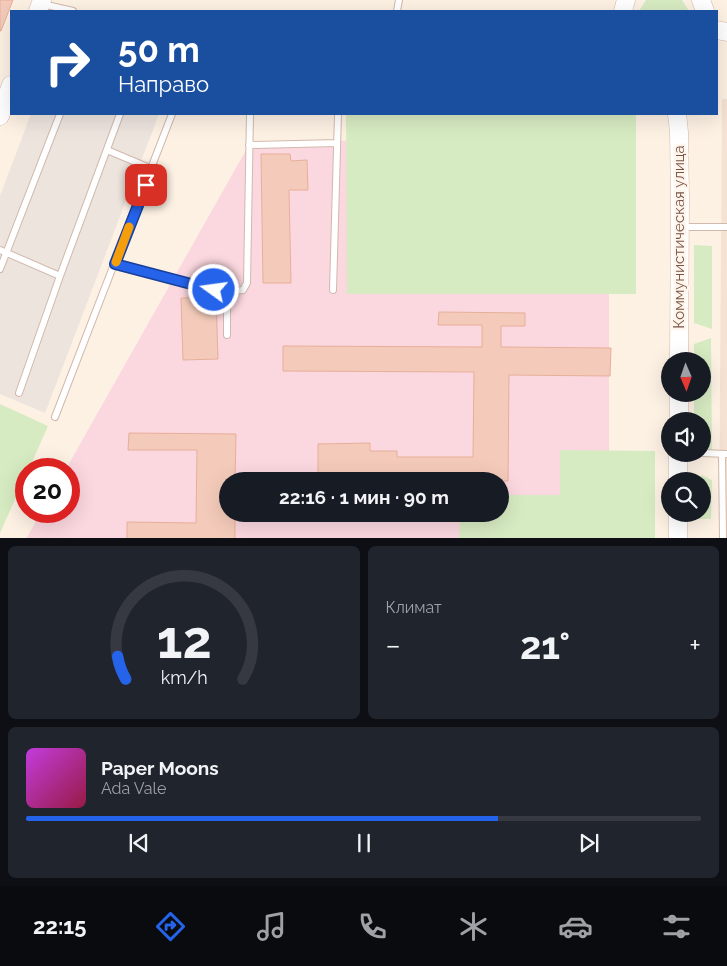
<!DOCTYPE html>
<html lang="ru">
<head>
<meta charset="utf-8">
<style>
	body { margin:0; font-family:Raleway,sans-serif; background:#20242c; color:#f1f3f6; height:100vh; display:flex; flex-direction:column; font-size:19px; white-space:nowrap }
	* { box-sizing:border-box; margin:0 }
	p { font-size:16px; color:#9ea1a6 }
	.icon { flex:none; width:28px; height:28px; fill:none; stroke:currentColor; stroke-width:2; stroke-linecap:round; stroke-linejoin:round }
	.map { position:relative; height:538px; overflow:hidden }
	.drawer { display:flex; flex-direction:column; gap:8px; padding:8px; background:#0d0f14; flex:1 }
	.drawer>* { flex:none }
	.hud { position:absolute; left:10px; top:10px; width:708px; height:105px; border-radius:0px; box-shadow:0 5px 20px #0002; background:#1a4fa0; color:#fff; overflow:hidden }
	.needle { width:32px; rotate:178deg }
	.fabs { position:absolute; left:661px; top:352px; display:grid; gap:10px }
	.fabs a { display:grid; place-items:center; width:50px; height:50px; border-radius:50%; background:#171b24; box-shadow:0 5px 20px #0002; font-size:25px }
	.speed { position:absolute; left:15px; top:458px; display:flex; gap:10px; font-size:25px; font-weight:700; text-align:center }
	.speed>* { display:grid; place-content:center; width:65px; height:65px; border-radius:50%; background:#171b24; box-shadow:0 5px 20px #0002; line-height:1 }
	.speed .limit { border:8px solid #d22; background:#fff; color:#111 }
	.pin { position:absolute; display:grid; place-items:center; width:42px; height:42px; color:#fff; margin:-21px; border-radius:10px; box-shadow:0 2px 8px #0006 }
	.me { position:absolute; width:55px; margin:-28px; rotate:284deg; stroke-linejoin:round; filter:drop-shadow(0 0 4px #0008) }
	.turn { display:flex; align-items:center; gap:18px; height:105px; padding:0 25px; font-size:22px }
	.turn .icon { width:65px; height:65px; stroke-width:2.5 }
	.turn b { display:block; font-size:35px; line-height:42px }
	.big { font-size:38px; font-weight:700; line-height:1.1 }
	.drawer .card { flex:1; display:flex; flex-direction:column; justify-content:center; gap:8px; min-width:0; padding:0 18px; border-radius:8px; background:#20242c }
	.drawer .dial { align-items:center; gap:0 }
	.dial svg { height:130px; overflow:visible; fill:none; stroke:#363941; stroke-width:7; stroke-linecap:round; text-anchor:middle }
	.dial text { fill:#f1f3f6; stroke:none }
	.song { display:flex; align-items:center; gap:15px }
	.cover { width:60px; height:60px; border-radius:8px; background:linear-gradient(135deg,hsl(290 70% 55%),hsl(340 70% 35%)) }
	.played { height:5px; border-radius:2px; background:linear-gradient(90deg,#2563eb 70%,#363941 70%) }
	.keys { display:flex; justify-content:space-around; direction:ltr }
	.heat { display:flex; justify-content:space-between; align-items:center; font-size:28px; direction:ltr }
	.drawer .tiles { flex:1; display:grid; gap:8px; grid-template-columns:1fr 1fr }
	.card:last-child { grid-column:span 2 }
	.trip { position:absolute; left:219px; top:472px; width:290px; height:50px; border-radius:25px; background:#171b24; box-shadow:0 5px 20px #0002; font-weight:700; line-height:50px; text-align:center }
	.menu { display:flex; height:80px; justify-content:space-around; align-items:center; background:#090b0e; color:#9ea1a6 }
	.menu .icon { width:35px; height:35px }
	.menu .on { color:#2563eb }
	.menu b { font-size:22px; color:#f1f3f6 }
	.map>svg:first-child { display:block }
</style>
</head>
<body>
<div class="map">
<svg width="727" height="539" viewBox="0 0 727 539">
	<rect width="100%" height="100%" fill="#fdf1e4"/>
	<path fill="#f5e2d2" d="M722,99h5v439l-8,1z"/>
	<path fill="#ede4de" d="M31,114h128l-114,299 -45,-19v-198z"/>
	<path fill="#fbd7df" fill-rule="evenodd" d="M609,134v404l-583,1 16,-28h27v-42h-3l184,-326zM228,481h272v33h-272z"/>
	<path fill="#d7ebc2" d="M646,0h36l7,11h-50z
		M346,114h290v180h-289z
		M694,245l18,1v83l-18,-6z
		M711,338l1,119 -10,-3v-33h-8v-27h8v-33h-8v-17z
		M0,404l48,22 -19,43h-3v6l-26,58z
		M560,450l95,1v87h-196l1,-24h40v-19h60z
		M702,475l10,5 -1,39h-15v-5h6v-33h-7z"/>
	<path fill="#f4cbba" stroke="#e7af9a" d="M0,0h13l-12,31h-1z
		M261,154h29l1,7 16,-1 1,30h-19l2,93h-28z
		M216,297l2,62 -35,1 -2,-62z
		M439,312l86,1v13h-24v21l110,1 -1,28 -101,-1 -1,106h-190v-37l52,-1v8h27v6h76l1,-85 -191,-1v-25l199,1v-22h-44z
		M129,433l107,1 -1,47h-7v33h7v25h-108v-17l69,1 1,-73h-69z"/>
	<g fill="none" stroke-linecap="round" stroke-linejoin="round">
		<g stroke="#d1b9ac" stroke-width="8">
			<path id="lane" d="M42,4l31,7
				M397,11l2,-11
				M249,145l88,-2
				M107,150l45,19
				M681,227h46
				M0,250l60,26 -41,117
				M115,264l112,28 16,-2 4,-7 3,-169
				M0,269l60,-155
				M60,276l60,-162
				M333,290l5,-176
				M227,292v43
				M55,417l117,-303
				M702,453l25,1
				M722,454l1,85"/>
		</g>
		<g stroke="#d4b8aa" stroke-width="19">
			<path id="secondary" d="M701,0l4,11
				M38,11l4,-11
				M623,11l3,-11
				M716,30l11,2
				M677,114l2,18 1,68 -1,161
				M0,116l11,-31
				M679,421v-27
				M678,481v-27
				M678,539v-25"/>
		</g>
		<use href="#lane" stroke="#fff" stroke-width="6"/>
		<use href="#secondary" stroke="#fff" stroke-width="18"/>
	</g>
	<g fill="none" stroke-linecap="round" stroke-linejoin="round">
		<g stroke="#184099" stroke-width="12">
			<path id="route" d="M146,185l-31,79 99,26"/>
		</g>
		<use href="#route" stroke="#2563eb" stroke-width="9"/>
		<path stroke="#f59e0b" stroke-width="9" d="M116,262l13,-35"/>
	</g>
	<g text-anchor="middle" stroke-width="5" stroke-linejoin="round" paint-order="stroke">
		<g font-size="15" fill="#775448" stroke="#fff5eb">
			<text transform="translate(679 237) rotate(-90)" y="5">Коммунистическая улица</text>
		</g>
	</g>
</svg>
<div class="fabs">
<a><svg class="needle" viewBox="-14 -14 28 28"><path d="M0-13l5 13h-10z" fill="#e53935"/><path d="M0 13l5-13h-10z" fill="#9ea1a6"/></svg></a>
<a><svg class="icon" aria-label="sound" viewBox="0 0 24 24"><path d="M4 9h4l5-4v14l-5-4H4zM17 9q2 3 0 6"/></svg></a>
<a><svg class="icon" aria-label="search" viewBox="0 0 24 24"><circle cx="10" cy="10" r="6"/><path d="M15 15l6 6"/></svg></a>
</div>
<div class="speed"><div class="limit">20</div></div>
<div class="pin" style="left:146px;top:185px;background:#d93025"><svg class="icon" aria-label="arrive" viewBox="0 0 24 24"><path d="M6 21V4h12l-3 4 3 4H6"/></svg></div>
<svg class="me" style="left:214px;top:290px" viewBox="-20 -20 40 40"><circle r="17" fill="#2563eb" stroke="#fff" stroke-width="3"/><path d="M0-11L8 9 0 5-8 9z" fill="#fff"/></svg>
<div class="trip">22:16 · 1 мин · 90 m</div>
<div class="hud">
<div class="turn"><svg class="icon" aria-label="right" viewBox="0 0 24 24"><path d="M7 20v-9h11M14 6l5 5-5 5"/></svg><div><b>50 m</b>Направо</div></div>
</div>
</div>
<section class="drawer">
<div class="tiles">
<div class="card dial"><svg viewBox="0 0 100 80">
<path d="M14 69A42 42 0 1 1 86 69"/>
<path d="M14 69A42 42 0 0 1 9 55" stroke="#2563eb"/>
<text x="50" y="56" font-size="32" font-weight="700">12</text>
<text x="50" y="72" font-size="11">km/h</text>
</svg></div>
<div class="card"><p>Климат</p>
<div class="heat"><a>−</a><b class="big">21°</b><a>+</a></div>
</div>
<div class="card">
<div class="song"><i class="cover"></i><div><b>Paper Moons</b><p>Ada Vale</p></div></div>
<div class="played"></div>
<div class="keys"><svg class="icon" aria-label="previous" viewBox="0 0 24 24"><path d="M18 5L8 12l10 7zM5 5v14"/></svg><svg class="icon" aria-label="pause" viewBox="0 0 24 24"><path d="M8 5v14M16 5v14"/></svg><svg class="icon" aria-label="next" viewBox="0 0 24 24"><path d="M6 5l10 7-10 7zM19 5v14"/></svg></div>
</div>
</div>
</section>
<nav class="menu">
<b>22:15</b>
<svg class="icon on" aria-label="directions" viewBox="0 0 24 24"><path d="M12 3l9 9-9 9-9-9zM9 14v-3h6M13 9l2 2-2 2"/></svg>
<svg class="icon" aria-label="music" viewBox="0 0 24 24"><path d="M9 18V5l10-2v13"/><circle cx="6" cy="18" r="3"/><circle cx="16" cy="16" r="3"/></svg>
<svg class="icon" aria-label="phone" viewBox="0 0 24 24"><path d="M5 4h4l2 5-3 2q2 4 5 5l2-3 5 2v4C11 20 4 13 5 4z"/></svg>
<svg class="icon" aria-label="climate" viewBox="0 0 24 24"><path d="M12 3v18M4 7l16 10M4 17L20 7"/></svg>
<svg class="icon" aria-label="car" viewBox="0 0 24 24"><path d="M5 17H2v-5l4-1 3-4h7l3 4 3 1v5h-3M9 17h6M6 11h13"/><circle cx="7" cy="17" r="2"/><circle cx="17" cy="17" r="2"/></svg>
<svg class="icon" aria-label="filters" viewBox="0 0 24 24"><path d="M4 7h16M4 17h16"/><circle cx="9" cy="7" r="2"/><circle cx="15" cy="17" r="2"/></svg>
</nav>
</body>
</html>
